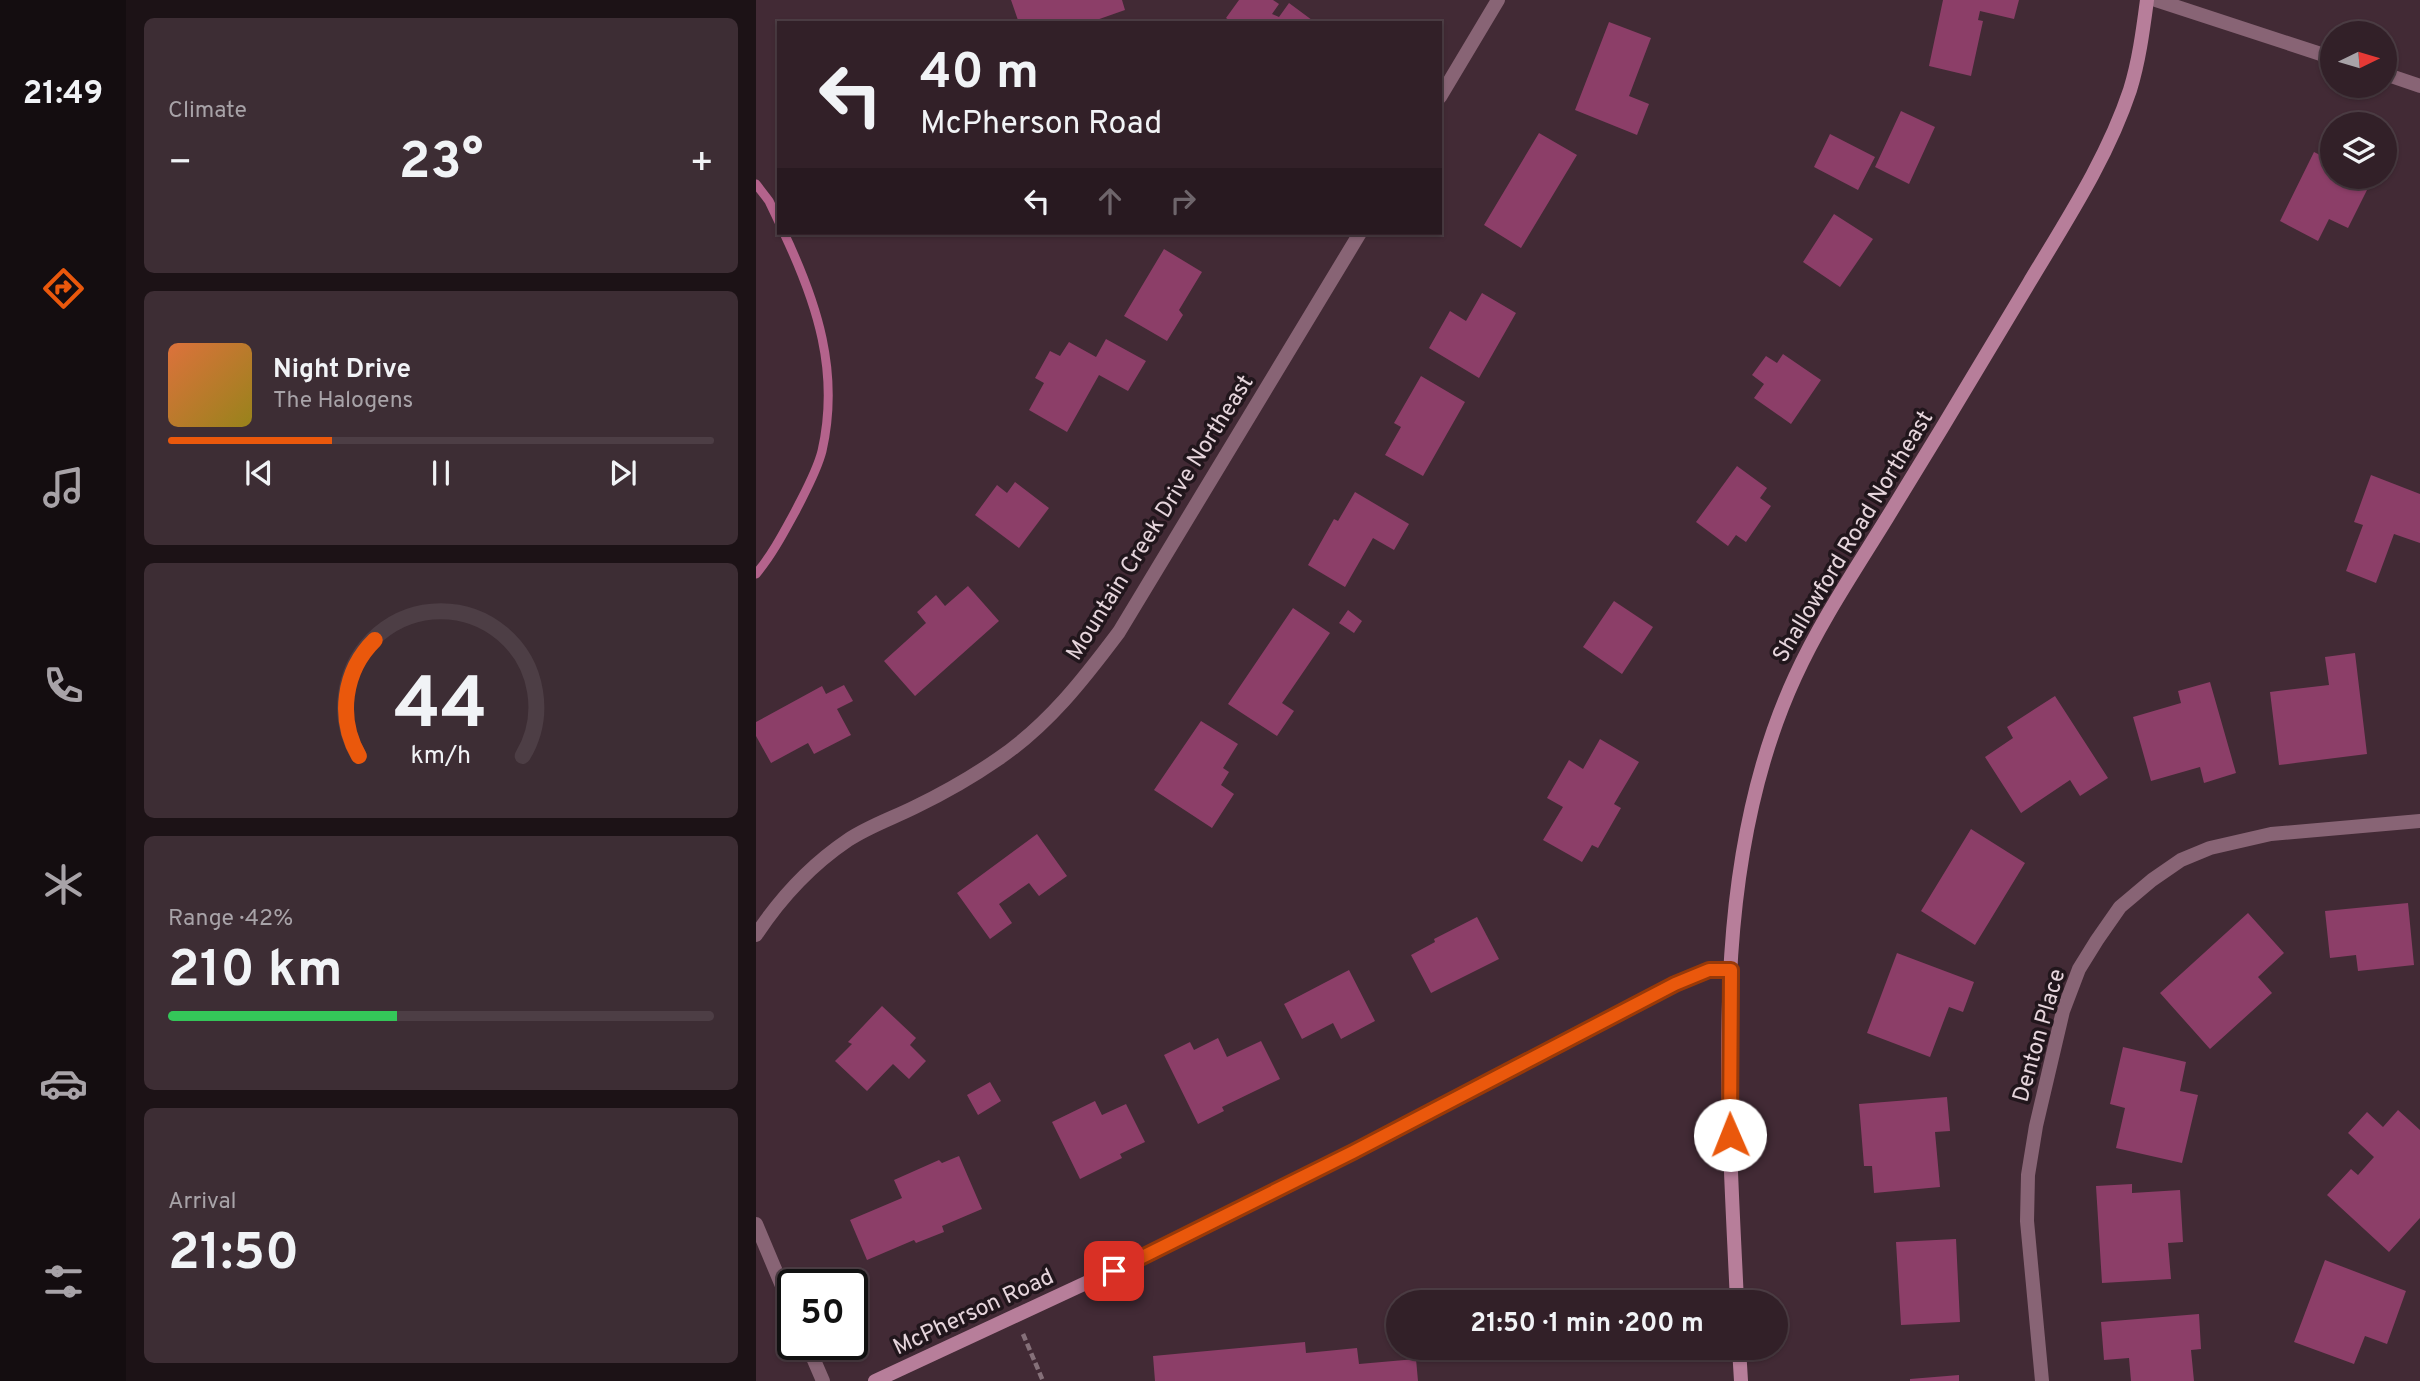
<!DOCTYPE html>
<html lang="en">
<head>
<meta charset="utf-8">
<style>
	body { margin:0; font-family:Overpass,sans-serif; background:#3d2d34; color:#f1f3f6; height:100vh; display:flex; flex-direction:column; font-size:26px; white-space:nowrap }
	* { box-sizing:border-box; margin:0 }
	p { font-size:23px; color:#a8a3a8 }
	.icon { flex:none; width:38px; height:38px; fill:none; stroke:currentColor; stroke-width:2; stroke-linecap:round; stroke-linejoin:round }
	.map { position:relative; flex:1; overflow:hidden }
	.sheet { display:flex; flex-direction:column; gap:18px; padding:18px; background:#1c1216; width:630px }
	.sheet>* { flex:none }
	.hud { position:absolute; left:21px; top:21px; width:665px; height:214px; border-radius:0px; box-shadow:0 2px 5px #0004,0 0 0 2px #4d3e45; background:#322028; color:#f1f3f6; overflow:hidden }
	.needle { width:46px; rotate:85deg }
	.tools { position:absolute; left:1564px; top:21px; display:grid; gap:14px }
	.tools a { display:grid; place-items:center; width:77px; height:77px; border-radius:50%; background:#322028; box-shadow:0 2px 5px #0004,0 0 0 2px #4d3e45; font-size:35px }
	.speed { position:absolute; left:21px; top:1269px; display:flex; gap:14px; font-size:35px; font-weight:700; text-align:center }
	.speed>* { display:grid; place-content:center; width:91px; height:91px; border-radius:50%; background:#322028; box-shadow:0 2px 5px #0004,0 0 0 2px #4d3e45; line-height:1 }
	.speed .limit { border:4px solid #111; border-radius:10px; background:#fff; color:#111 }
	.pin { position:absolute; display:grid; place-items:center; width:60px; height:60px; color:#fff; margin:-30px; border-radius:14px; box-shadow:0 4px 10px #0006 }
	.me { position:absolute; width:77px; margin:-38px; rotate:359deg; stroke-linejoin:round; filter:drop-shadow(0 0 5px #0008) }
	.turn { display:flex; align-items:center; gap:24px; height:147px; padding:0 28px; font-size:32px }
	.turn .icon { width:91px; height:91px; stroke-width:2.5 }
	.turn b { display:block; font-size:49px; line-height:60px }
	.lanes { display:flex; align-items:center; height:66px; padding:0 28px; background:#0003; justify-content:center; gap:35px; direction:ltr }
	.lanes .off { opacity:.35 }
	.big { font-size:52px; font-weight:700; line-height:1.1 }
	.sheet .tile { flex:1; display:flex; flex-direction:column; justify-content:center; gap:10px; min-width:0; padding:0 24px; border-radius:10px; background:#3d2d34 }
	.sheet .dial { align-items:center; gap:0 }
	.dial svg { height:182px; overflow:visible; fill:none; stroke:#4d3e45; stroke-width:7; stroke-linecap:round; text-anchor:middle }
	.dial text { fill:#f1f3f6; stroke:none }
	.song { display:flex; align-items:center; gap:21px }
	.cover { width:84px; height:84px; border-radius:10px; background:linear-gradient(135deg,hsl(20 70% 55%),hsl(50 70% 35%)) }
	.played { height:7px; border-radius:4px; background:linear-gradient(90deg,#ea580c 30%,#4d3e45 30%) }
	.keys { display:flex; justify-content:space-around; direction:ltr }
	.heat { display:flex; justify-content:space-between; align-items:center; font-size:38px; direction:ltr }
	.charge { height:10px; border-radius:5px; background:linear-gradient(90deg,#34c759 42%,#4d3e45 0) }
	.trip { position:absolute; left:630px; top:1290px; width:402px; height:70px; border-radius:35px; background:#322028; box-shadow:0 2px 5px #0004,0 0 0 2px #4d3e45; font-weight:700; line-height:70px; text-align:center }
	main { display:flex; flex:1; min-height:0 }
	.tabs { display:flex; flex-direction:column; width:126px; justify-content:space-around; align-items:center; background:#140d10; color:#a8a3a8 }
	.tabs .icon { width:49px; height:49px }
	.tabs .selected { color:#ea580c }
	.tabs b { font-size:32px; color:#f1f3f6 }
	.map>svg:first-child { display:block }
</style>
</head>
<body>
<main>
<nav class="tabs">
<b>21:49</b>
<svg class="icon selected" aria-label="directions" viewBox="0 0 24 24"><path d="M12 3l9 9-9 9-9-9zM9 14v-3h6M13 9l2 2-2 2"/></svg>
<svg class="icon" aria-label="music" viewBox="0 0 24 24"><path d="M9 18V5l10-2v13"/><circle cx="6" cy="18" r="3"/><circle cx="16" cy="16" r="3"/></svg>
<svg class="icon" aria-label="phone" viewBox="0 0 24 24"><path d="M5 4h4l2 5-3 2q2 4 5 5l2-3 5 2v4C11 20 4 13 5 4z"/></svg>
<svg class="icon" aria-label="climate" viewBox="0 0 24 24"><path d="M12 3v18M4 7l16 10M4 17L20 7"/></svg>
<svg class="icon" aria-label="car" viewBox="0 0 24 24"><path d="M5 17H2v-5l4-1 3-4h7l3 4 3 1v5h-3M9 17h6M6 11h13"/><circle cx="7" cy="17" r="2"/><circle cx="17" cy="17" r="2"/></svg>
<svg class="icon" aria-label="filters" viewBox="0 0 24 24"><path d="M4 7h16M4 17h16"/><circle cx="9" cy="7" r="2"/><circle cx="15" cy="17" r="2"/></svg>
</nav>
<section class="sheet">
<div class="tile"><p>Climate</p>
<div class="heat"><a>−</a><b class="big">23°</b><a>+</a></div>
</div>
<div class="tile">
<div class="song"><i class="cover"></i><div><b>Night Drive</b><p>The Halogens</p></div></div>
<div class="played"></div>
<div class="keys"><svg class="icon" aria-label="previous" viewBox="0 0 24 24"><path d="M18 5L8 12l10 7zM5 5v14"/></svg><svg class="icon" aria-label="pause" viewBox="0 0 24 24"><path d="M8 5v14M16 5v14"/></svg><svg class="icon" aria-label="next" viewBox="0 0 24 24"><path d="M6 5l10 7-10 7zM19 5v14"/></svg></div>
</div>
<div class="tile dial"><svg viewBox="0 0 100 80">
<path d="M14 69A42 42 0 1 1 86 69"/>
<path d="M14 69A42 42 0 0 1 21 18" stroke="#ea580c"/>
<text x="50" y="56" font-size="32" font-weight="700">44</text>
<text x="50" y="72" font-size="11">km/h</text>
</svg></div>
<div class="tile"><p>Range · 42%</p><b class="big">210 km</b><div class="charge"></div></div>
<div class="tile"><p>Arrival</p><b class="big">21:50</b></div>
</section>
<div class="map">
<svg width="1664" height="1381" viewBox="0 0 1664 1381">
	<rect width="100%" height="100%" fill="#422a35"/>
	<g fill="none" stroke-linecap="round" stroke-linejoin="round">
		<path stroke="#b4638c" stroke-width="9" d="M0,184l13,17 10,21
			M0,574c16,-19 28,-42 40,-64 9,-18 21,-39 26,-59 18,-79 -5,-148 -38,-218"/>
	</g>
	<path fill="#8c3e68" d="M255,0h111l3,10 -37,13h-69z
		M483,0h34l6,4 -7,10 7,3 10,-14 27,20h-83l-7,-5z
		M1187,0h76l-5,19 -34,-8 -2,9 5,1 -12,55 -42,-10z
		M853,22l42,16 -22,58 20,8 -12,31 -62,-25z
		M1145,111l34,16 -26,57 -34,-17z
		M783,133l38,22 -56,93 -37,-23z
		M1074,134l45,23 -17,33 -44,-23z
		M1558,152l16,8 3,-7v24h18l18,9 -21,42 -19,-9 -11,22 -38,-20z
		M1078,214l39,25 -33,48 -37,-25z
		M408,249l38,23 -23,38 4,5 -16,26 -43,-25z
		M726,293l34,20 -37,65 -50,-30 21,-37 16,10z
		M350,339l40,22 -18,30 -29,-16 -32,57 -38,-22 15,-27 -9,-5 15,-27 10,5 9,-14 27,15z
		M1027,354l38,26 -30,44 -37,-26 10,-14 -12,-9 14,-19 11,7z
		M665,376l44,26 -42,74 -38,-21 16,-28 -7,-4z
		M981,466l30,22 -7,10 11,8 -25,36 -10,-7 -8,11 -32,-24z
		M1615,475l49,19v49l-26,-9 -18,49 -30,-12 17,-46 -9,-3z
		M259,482l34,26 -30,40 -44,-33 22,-30 10,8z
		M599,492l54,32 -15,26 -21,-12 -28,49 -37,-22 26,-46 4,2z
		M212,586l31,35 -84,75 -31,-35 42,-38 -9,-11 19,-17 9,11z
		M858,601l39,26 -31,47 -39,-27z
		M537,608l37,25 -48,70 12,8 -17,25 -49,-32z
		M592,610l14,11 -8,12 -15,-10z
		M1599,653l12,101 -88,11 -9,-73 59,-7 -4,-28z
		M1454,682l26,91 -32,10 -4,-16 -49,14 -18,-64 48,-14 -3,-12z
		M88,685l9,16 -16,8 14,26 -37,19 -6,-11 -37,20 -15,-27v-14l66,-36 4,8z
		M1299,696l53,82 -28,18 -10,-16 -49,33 -36,-56 28,-19 -6,-11z
		M445,721l37,23 -15,24 6,4 -8,13 13,9 -22,34 -58,-38z
		M844,739l39,23 -25,42 7,4 -23,40 -6,-3 -10,17 -39,-22 20,-33 -16,-9 22,-38 14,9z
		M1215,829l54,34 -50,82 -54,-34z
		M281,834l30,42 -28,20 -10,-13 -30,21 13,19 -22,16 -33,-46z
		M1652,903l6,62 -56,6 -2,-16 -26,3 -5,-47z
		M1492,913l36,40 -26,24 14,16 -62,56 -50,-56z
		M721,917l22,42 -68,34 -20,-38 24,-13 -1,-3z
		M1141,953l77,29 -11,30 -14,-5 -19,50 -63,-24z
		M593,970l26,51 -34,18 -8,-16 -31,16 -18,-35z
		M126,1006l34,32 -6,7 16,16 -17,18 -16,-15 -26,27 -32,-30 17,-17 -4,-2z
		M462,1038l9,19 34,-16 19,38 -58,28 2,4 -26,13 -34,-69 26,-13 4,8z
		M1367,1047l63,15 -6,29 18,4 -16,68 -66,-15 9,-40 -15,-4z
		M234,1082l11,19 -23,14 -11,-20z
		M1191,1097l3,34 -15,1 5,55 -66,6 -2,-27h-8l-5,-62z
		M339,1101l7,14 24,-11 19,38 -25,12 2,4 -42,21 -28,-57z
		M1642,1110l22,20v88l-31,34 -62,-57 24,-26 7,6 16,-18 -26,-24 19,-21 16,15z
		M203,1156l23,53 -40,17 2,6 -28,11 -2,-3 -47,20 -17,-40 52,-22 -8,-18 45,-20 3,3z
		M1376,1184v9l48,-3 3,52 -15,1 3,36 -69,4 -6,-97z
		M1200,1239l4,83 -59,3 -5,-83z
		M1569,1260l81,31 -19,53 -22,-8 -11,28 -60,-22z
		M1443,1314l2,35 -10,1 3,31h-63l-2,-23 -25,2 -3,-38z
		M549,1342l1,11 51,-5 2,16 57,-5 2,22h-263l-2,-25z
		M1203,1375v6h-49v-2z"/>
	<g fill="none" stroke-linecap="round" stroke-linejoin="round">
		<path stroke="#857079" stroke-width="4.5" stroke-dasharray="7 3.5" stroke-linecap="butt" d="M267,1334l20,47"/>
		<path stroke="#886475" stroke-width="14" d="M1400,0l177,58
			M1629,74l35,12"/>
		<path stroke="#886475" stroke-width="14" d="M684,97l58,-97
			M0,935c25,-38 55,-70 92,-95 21,-14 45,-22 67,-33 29,-14 57,-30 83,-48 50,-34 85,-79 121,-127l241,-399
			M0,1224l37,88
			M51,1344l16,37
			M1286,1381l-15,-160 1,-46 8,-49 27,-115 16,-42 18,-29 23,-33 32,-27 29,-20 29,-12 61,-14 149,-13"/>
		<path stroke="#b77e9a" stroke-width="14" d="M981,1302c-9,-205 -30,-434 58,-625 25,-55 60,-107 92,-159 48,-78 95,-156 142,-235 37,-62 78,-124 101,-193 9,-29 13,-60 17,-90
			M983,1348l2,33
			M119,1381l312,-145 166,-84 322,-168 34,-14h22"/>
	</g>
	<g fill="none" stroke-linecap="round" stroke-linejoin="round">
		<g stroke="#983908" stroke-width="18">
			<path id="route" d="M358,1271l239,-119 322,-168 34,-14h22l-1,165"/>
		</g>
		<use href="#route" stroke="#ea580c" stroke-width="12"/>
	</g>
	<g text-anchor="middle" stroke-width="7" stroke-linejoin="round" paint-order="stroke">
		<g font-size="23" fill="#e6d5dc" stroke="#21161c">
			<text transform="translate(403 517) rotate(-58)" y="8">Mountain Creek Drive Northeast</text>
			<text transform="translate(1096 536) rotate(-59)" y="8">Shallowford Road Northeast</text>
			<text transform="translate(1282 1035) rotate(-74)" y="8">Denton Place</text>
			<text transform="translate(217 1311) rotate(-25)" y="8">McPherson Road</text>
		</g>
	</g>
</svg>
<div class="tools">
<a><svg class="needle" viewBox="-14 -14 28 28"><path d="M0-13l5 13h-10z" fill="#e53935"/><path d="M0 13l5-13h-10z" fill="#a8a3a8"/></svg></a>
<a><svg class="icon" aria-label="layers" viewBox="0 0 24 24"><path d="M12 4l9 5-9 5-9-5zM3 14l9 5 9-5"/></svg></a>
</div>
<div class="speed"><div class="limit">50</div></div>
<div class="pin" style="left:358px;top:1271px;background:#d93025"><svg class="icon" aria-label="arrive" viewBox="0 0 24 24"><path d="M6 21V4h12l-3 4 3 4H6"/></svg></div>
<svg class="me" style="left:974px;top:1135px" viewBox="-20 -20 40 40"><circle r="19" fill="#fff"/><path d="M0-13L10 11 0 6-10 11z" fill="#ea580c"/></svg>
<div class="trip">21:50 · 1 min · 200 m</div>
<div class="hud">
<div class="turn"><svg class="icon" aria-label="left" viewBox="0 0 24 24"><path d="M17 20v-9H6M10 6l-5 5 5 5"/></svg><div><b>40 m</b>McPherson Road</div></div>
<div class="lanes"><svg class="icon" aria-label="left" viewBox="0 0 24 24"><path d="M17 20v-9H6M10 6l-5 5 5 5"/></svg><svg class="icon off" aria-label="ahead" viewBox="0 0 24 24"><path d="M12 20V5M6 11l6-6 6 6"/></svg><svg class="icon off" aria-label="right" viewBox="0 0 24 24"><path d="M7 20v-9h11M14 6l5 5-5 5"/></svg></div>
</div>
</div>
</main>
</body>
</html>
